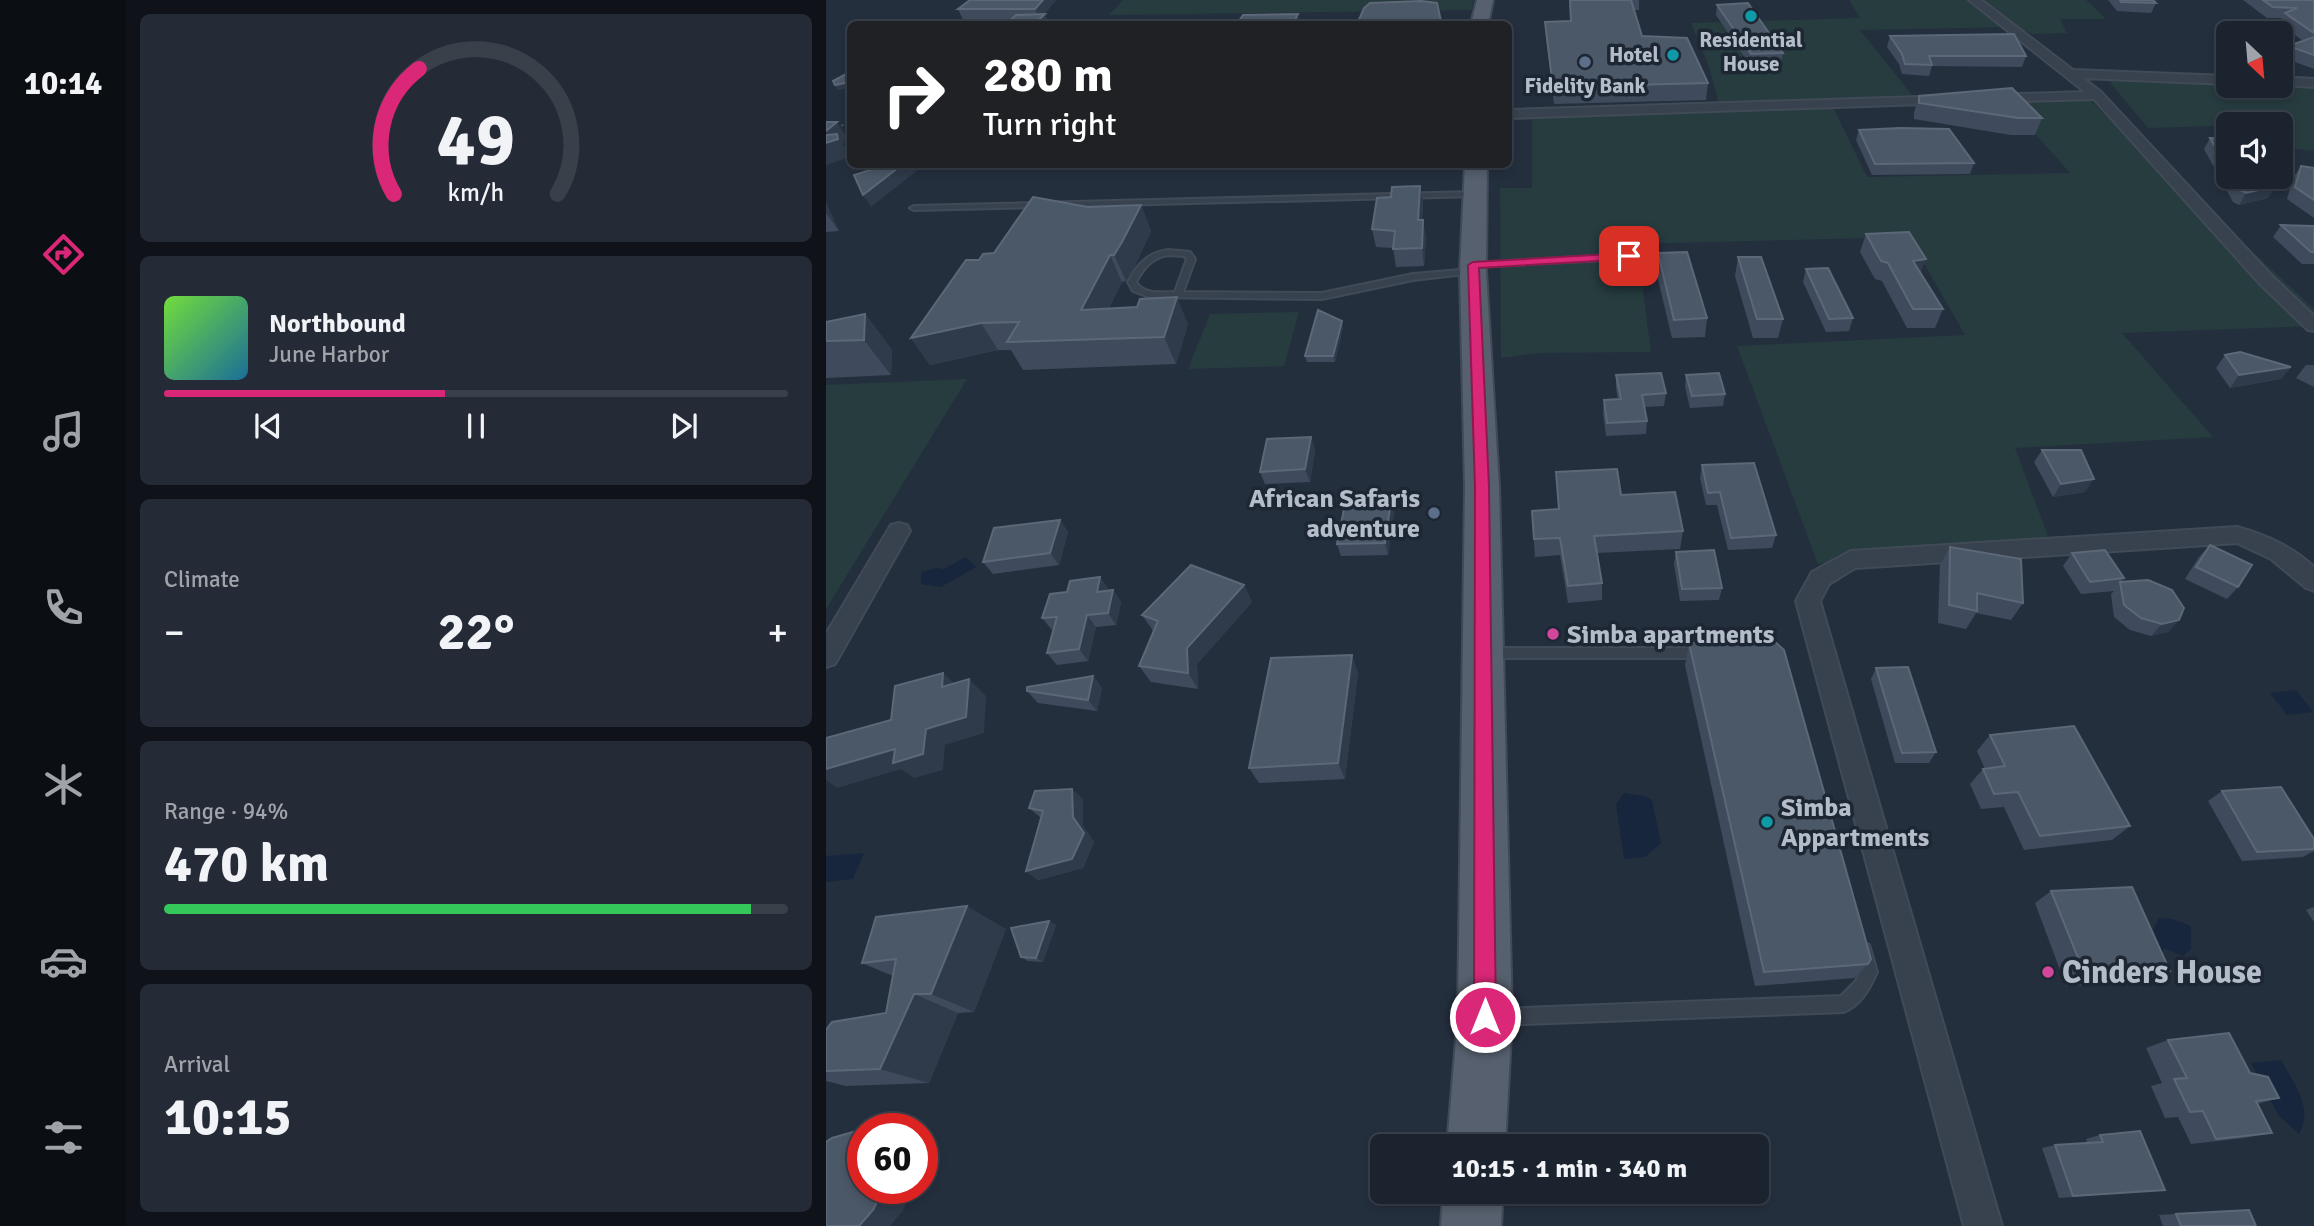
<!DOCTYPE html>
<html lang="en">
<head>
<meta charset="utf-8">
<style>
	body { margin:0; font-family:Signika,sans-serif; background:#242b36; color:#f1f3f6; height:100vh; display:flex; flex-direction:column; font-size:26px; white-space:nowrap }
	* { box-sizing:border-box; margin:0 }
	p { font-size:23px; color:#a0a4aa }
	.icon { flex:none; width:38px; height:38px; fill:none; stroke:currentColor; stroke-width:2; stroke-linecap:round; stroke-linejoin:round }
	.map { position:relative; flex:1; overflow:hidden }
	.panel { display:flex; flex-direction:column; gap:14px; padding:14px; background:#0f1319; width:700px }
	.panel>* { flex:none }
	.hud { position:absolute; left:21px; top:21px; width:665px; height:147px; border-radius:10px; box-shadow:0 4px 10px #0003,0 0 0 2px #39404a; background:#202124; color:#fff; overflow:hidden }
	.needle { width:46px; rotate:154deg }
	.controls { position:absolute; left:1390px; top:21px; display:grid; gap:14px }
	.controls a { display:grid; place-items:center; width:77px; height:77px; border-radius:10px; background:#1b232e; box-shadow:0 4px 10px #0003,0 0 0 2px #39404a; font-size:35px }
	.speed { position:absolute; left:21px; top:1113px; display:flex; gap:14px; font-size:35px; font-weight:700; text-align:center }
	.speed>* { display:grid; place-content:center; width:91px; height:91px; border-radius:50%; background:#1b232e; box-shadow:0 4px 10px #0003,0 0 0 2px #39404a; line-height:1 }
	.speed .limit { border:10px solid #d22; background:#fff; color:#111 }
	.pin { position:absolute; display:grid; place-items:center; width:60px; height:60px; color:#fff; margin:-30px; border-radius:14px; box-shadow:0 4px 10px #0006 }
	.me { position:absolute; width:77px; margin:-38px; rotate:0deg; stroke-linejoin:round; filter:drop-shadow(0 0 5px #0008) }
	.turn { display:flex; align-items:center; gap:24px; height:147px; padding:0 21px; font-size:32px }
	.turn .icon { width:91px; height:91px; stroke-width:2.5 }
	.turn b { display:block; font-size:49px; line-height:60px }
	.big { font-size:52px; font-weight:700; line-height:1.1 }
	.panel .tile { flex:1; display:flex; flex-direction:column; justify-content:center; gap:10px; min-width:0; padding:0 24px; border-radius:10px; background:#242b36 }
	.panel .dial { align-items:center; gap:0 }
	.dial svg { height:182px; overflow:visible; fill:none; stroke:#39404a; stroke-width:7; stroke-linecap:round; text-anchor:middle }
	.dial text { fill:#f1f3f6; stroke:none }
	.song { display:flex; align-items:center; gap:21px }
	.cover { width:84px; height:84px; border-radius:10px; background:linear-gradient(135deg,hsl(100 70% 55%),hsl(200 70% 35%)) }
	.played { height:7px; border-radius:4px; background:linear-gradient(90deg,#db2777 45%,#39404a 45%) }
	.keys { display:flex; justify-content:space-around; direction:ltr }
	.heat { display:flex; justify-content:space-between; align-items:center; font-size:38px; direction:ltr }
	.charge { height:10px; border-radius:5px; background:linear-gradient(90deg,#34c759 94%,#39404a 0) }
	.trip { position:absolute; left:544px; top:1134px; width:399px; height:70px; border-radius:10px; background:#1b232e; box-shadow:0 4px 10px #0003,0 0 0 2px #39404a; font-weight:700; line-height:70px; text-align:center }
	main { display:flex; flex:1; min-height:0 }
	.dock { display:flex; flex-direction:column; width:126px; justify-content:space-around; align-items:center; background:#0b0e12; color:#a0a4aa }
	.dock .icon { width:49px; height:49px }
	.dock .active { color:#db2777 }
	.dock b { font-size:32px; color:#f1f3f6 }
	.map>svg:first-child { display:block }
</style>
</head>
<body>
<main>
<nav class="dock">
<b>10:14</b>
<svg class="icon active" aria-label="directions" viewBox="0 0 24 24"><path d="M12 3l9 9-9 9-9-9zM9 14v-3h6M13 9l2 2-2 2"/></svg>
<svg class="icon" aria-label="music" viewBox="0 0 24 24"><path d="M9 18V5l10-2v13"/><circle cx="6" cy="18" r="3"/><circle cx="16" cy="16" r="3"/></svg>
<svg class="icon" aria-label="phone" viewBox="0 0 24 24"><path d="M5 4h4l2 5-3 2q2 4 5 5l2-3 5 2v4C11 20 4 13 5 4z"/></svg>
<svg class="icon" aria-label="climate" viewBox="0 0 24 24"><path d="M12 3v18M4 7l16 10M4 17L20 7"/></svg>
<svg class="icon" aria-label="car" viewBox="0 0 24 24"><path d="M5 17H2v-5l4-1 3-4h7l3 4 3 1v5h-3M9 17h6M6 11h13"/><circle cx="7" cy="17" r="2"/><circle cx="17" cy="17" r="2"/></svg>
<svg class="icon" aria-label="filters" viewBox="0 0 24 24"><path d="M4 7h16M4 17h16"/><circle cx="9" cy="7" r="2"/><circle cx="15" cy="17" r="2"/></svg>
</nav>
<section class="panel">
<div class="tile dial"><svg viewBox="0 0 100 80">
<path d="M14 69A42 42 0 1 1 86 69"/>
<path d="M14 69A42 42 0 0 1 25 14" stroke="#db2777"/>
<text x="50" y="56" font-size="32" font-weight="700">49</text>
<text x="50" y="72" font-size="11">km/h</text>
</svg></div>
<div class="tile">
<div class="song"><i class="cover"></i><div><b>Northbound</b><p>June Harbor</p></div></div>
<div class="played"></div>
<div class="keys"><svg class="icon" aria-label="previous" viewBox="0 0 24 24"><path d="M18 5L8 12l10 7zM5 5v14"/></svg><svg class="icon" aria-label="pause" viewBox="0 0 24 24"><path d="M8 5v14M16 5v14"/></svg><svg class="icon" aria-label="next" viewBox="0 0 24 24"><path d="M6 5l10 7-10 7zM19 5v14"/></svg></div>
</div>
<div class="tile"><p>Climate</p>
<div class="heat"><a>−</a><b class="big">22°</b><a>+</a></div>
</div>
<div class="tile"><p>Range · 94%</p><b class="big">470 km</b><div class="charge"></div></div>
<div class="tile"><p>Arrival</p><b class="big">10:15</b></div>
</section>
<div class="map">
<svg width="1488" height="1226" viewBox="0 0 1488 1226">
	<rect width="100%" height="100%" fill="#242f3e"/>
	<path fill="#263c3f" d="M297,0h350l-1,10 -363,5z
		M1023,0h237l20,19h-46l7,14 -35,1 -16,-7 -156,3 52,65 -193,8 -10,-36 -18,-44 169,-5z
		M1282,80l120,4v2h86v65l-34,-4v-23l-132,4z
		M1263,99l225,210v17l-192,7 91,104 -198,11 37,99 -234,17 -81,-218 228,-11 -56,-98 -272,7 14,108 -111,1 -39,5 -1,-170h32v-74l300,-9 35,72 203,-4 -64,-72z
		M473,312l-15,54 -96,3 22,-55z
		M141,379l-141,230v-224z"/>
	<path fill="#17263c" d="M140,557l10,10 -35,20 -20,-3v-12l16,-4 7,1z
		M1470,690l17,22 -26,3 -17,-22z
		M798,793l21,3 7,4 9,43 -16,14 -21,2 -8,-55z
		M38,853l-11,26 -27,3v-26z
		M1333,918l14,1 18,7v23l-8,7 -20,-8v9l-21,-34 11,7z
		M1455,1060c13,24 33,48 18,74l-20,-18 -28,-53z"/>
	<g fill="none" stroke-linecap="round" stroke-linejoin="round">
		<g stroke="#414a57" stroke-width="4">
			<path id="service" d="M649,192h3v4l-564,14 -4,-2 4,-2z
				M342,250l22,2 5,7 -12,33 139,1 91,-19 60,-5 4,2 -4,2 -60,7 -91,19 -173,-2 -16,-6 -5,-9c10,-18 19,-29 40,-32zM342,255l16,1 3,3 -12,33c-13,0 -31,3 -39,-10 8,-14 15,-24 32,-27z
				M803,254l13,8v14h-6l-2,-13 -7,-4 -154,8 -4,-2 4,-2z
				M663,648h213l4,1 2,4 -2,4 -4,1h-213l-4,-1 -2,-4 2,-4z
				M1037,943l6,2 8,27c-7,16 -16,33 -33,40l-346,13 -6,-2 -2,-6 2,-6 6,-2 343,-13 14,-14 6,-11 -6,-20 2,-6z"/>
		</g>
		<g stroke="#414a57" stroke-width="4">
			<path id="minor" d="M1143,0h12l92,70 155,6v8l-145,-6 18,14 170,183 43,41v15l-6,-1 -49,-47 -165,-184 -109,3 -2,-3 6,-4 96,-3z
				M1454,77l34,2v8l-34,-2z
				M1123,96l6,4 -2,3 -445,15v-8z
				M73,523l8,2 3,6 -75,133 -9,3v-33l65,-109z
				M1411,527c29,8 54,19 77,40v24l-8,-3 -35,-29 -34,-16 -382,25 -26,16 -9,17 182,625h-38l-168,-625 16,-29 39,-21z"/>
		</g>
		<g stroke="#414a57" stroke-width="4">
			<path id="primary" d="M651,0h16l-5,24h-17z
				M639,164h22l-1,107 13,216 13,530 -7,129h-58l11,-129 7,-530 -5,-216z
				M617,1192h60l-2,34h-60z"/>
		</g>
		<path stroke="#3f5557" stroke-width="2" stroke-dasharray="2.5 2.5" stroke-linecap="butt" d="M0,126l24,-1"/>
		<use href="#service" fill="#38414e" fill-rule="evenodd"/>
		<use href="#minor" fill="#38414e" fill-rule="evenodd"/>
		<use href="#primary" fill="#56606e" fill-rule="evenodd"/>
	</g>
	<path fill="#3f4b5c" d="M144,0h86l-12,14 5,10 -38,-5 -48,1 -5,-11z
		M743,0h70v10h-5l8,26 66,47 -2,17 -152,4 -8,-66 -1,-16 26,-1z
		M1282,0h45l3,3 -5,10 -34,-2z
		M1417,0h71v69l-33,-12 7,-11 15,-5 -24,-18 3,-5h-15z
		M891,5l66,48 -2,11 -31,1 -34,-50z
		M615,21v3h-82l-1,-2z
		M1064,36l136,20 -4,11 -90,-1 -3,10 -27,-2 -3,-10 -12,-17z
		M1093,96l123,22 -7,17h-24l-97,-16v-6z
		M1033,130l115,33 -4,11 -98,1 -16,-35z
		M1384,138l18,1v38h40l8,9 -8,12 -29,7 -6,-3 -29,-53z
		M1475,166l13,2v50l-27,-19 6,-21z
		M594,186l3,18 -1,16 4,18 -2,28 -28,1 -3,-19 -17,-1 -4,-18 19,-32z
		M0,203l13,28 -13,1z
		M315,205l10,26 -17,37 -8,13 -4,1 -13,26 79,16 -12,40 -153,6 -12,-20h-13l-68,15 -19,-27 68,-78 109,-53z
		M1455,225l33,1v38h-12l-29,-27z
		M1040,234l77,75 -8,19h-28l-25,-47 -7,-2 -15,-27z
		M832,253l49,65 -2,19 -33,1 -16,-67z
		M912,257l45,62 -5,19h-25l-18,-62z
		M980,269l47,49 -4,13 -23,1 -23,-50z
		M39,314l27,36 -1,25 -65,3v-58l2,2z
		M517,327l-8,35h-28l-2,-6z
		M1399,355l66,12 -10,12 -51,9 -14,-20z
		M1480,365h8v22l-18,-9z
		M790,375l50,18 -2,13 -20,1 3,14 -1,13 -40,2 -3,-23 1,-13h14l-2,-12z
		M860,375l39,19 -2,12 -33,2 -5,-21z
		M485,437l4,13 -5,32 -45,2 -5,-12z
		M1216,450l43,42 -32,5 -19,-35z
		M876,465l74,70 -4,13 -44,2 -11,-45h-11l-6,-27z
		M730,472l65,23 62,36 -3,18 -83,4 5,30v17l-34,3 -8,-48 -25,2 -3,-46 26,-2z
		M566,494l3,12 -7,49 -47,1 -4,-12z
		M234,520l8,12 -9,33 -66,9 -10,-12z
		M1384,545l28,42 -11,12 -42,-20 14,-22z
		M1124,547l73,56 -12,17 -35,-7 -10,16 -28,-6 2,-58z
		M850,552l46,36 -3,12 -39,1 -6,-37z
		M1246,553l52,25 -3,4 58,38 -11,12 -17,4 -21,-6 -16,-13 -3,-23 3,-3 -33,3 -18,-28z
		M274,577l9,13 -1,1 5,-1 8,12 -5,23 -20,2 -8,34 -31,4 -10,-12 7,-23h-2l-10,-12 25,-26z
		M418,585l8,17 -55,62 1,25 -47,-7 -12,-16 15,-34 -12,-17z
		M863,643l179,321 -14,14 -99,8 -70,-321z
		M1050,668l60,84 -7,11h-34l-24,-84z
		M532,672l-13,107 -86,4 -10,-15z
		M267,676l9,12 -5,23 -59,-8 -11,-12z
		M1164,735l140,91 -18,14 -88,10 -20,-43 -23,2 -11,-25 13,-15h2l-8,-18z
		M1396,791l92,48v12l-11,6 -61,4 -34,-60z
		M257,799v27l11,16 -11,26 -45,12 -12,-9 15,-53 -12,-10z
		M1225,891l119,80 -22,11 -82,4 -31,-83z
		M1488,907v15l-8,-12z
		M223,921l7,4 -13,37 -15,-1 -7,-4z
		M180,929l-32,83 -16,1 -29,70 -83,3 -20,-5v-51l60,-17 7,-37 -31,-13z
		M1342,1040l82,33 29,25 -22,6 15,29 -28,5 -53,6 -13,-27 -13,1 -14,-32 11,-3 -16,-35z
		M1274,1135l65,55 -106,8 -17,-50 13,-3 32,-2 -1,-4z
		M1350,1214l80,12h-93l-4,-11z"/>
	<path fill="#2f3b4b" d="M217,0h13l-17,19 -4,-10z
		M219,14l4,10h-15z
		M472,14l1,10h-6z
		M24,82v6l-12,2 -3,-5z
		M11,122l11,18 -5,4 6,9 1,4 -24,8v-34z
		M77,164h14l2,5 -48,38 -8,-12z
		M594,186l3,18 -3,34 -2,-18z
		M1450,186l-8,12 -29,7 7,-12z
		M0,203l13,28 -13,-18z
		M315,205l10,26 -17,37 -8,13 -12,-26z
		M597,220l3,18 -2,28 -2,-18z
		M284,255l12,27 -27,55 -14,-27z
		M1100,259l-7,18 -6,-16z
		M351,297l11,27 -12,40 -12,-27z
		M39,314l27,36 -1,25 -27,-35z
		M516,321l1,6 -8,35 -2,-6z
		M155,323l17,27 -68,15 -19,-27z
		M1465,367l-10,12 -51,9 9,-13z
		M485,437l4,13 -5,32 -5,-13z
		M1268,479l-9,13 -32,5 8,-13z
		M566,494l3,12 -7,49 -3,-12z
		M234,520l8,12 -9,33 -9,-12z
		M274,577l9,13 -4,14 -8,-12z
		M418,585l8,17 -55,62 1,25 -10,-16 -1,-25z
		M287,590l8,12 -5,23 -8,-12z
		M261,615l9,12 -8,34 -9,-12z
		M1353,620l-11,12 -17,4 11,-12z
		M526,655l6,17 -13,107 -7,-16z
		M117,673l18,17 -19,-3z
		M267,676l9,12 -5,23 -9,-11z
		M143,679l17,17 -2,37 -39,12 -2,25 -29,8 -13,-9 -64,19 -11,-8v-11l100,-40z
		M246,789l11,10v27l11,16 -11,26 -45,12 -12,-9 47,-54z
		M141,906l39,23 -32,83 -43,-18z
		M223,921l7,4 -13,37 -7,-4z
		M88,994l44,19 -29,70 -49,-14z
		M58,1188h30l-12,24 -12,14h-31z"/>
	<path fill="#4b5868" stroke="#5c6777" stroke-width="2" d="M144,0h73l-8,9h-77z
		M744,0h61l11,36 45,2 21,45 -155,4 -8,-65 26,-1z
		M1294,0h33l3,3 -35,-1z
		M1437,0h51v33l-29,-20 12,-5 -24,-1z
		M595,1l16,2 4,18 -21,1v2h-56l-6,-2 6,-14 6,-5z
		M922,3l35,50 -32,1 -34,-49z
		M219,14l-11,10h-28l10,-9z
		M472,14l-5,10h-56l6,-9z
		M1188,34l12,22h-97l3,9 -27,-1 -3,-10 -12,-18z
		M1488,37v18l-26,-9z
		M24,72v10l-15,3 -2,-4z
		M1186,88l30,30h-24l-99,-15v-7z
		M0,122h11l-11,9z
		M1074,128l49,1 25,34 -99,1 -16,-34z
		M11,134l1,5 -12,4v-8z
		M1384,138l18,1v30z
		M63,164h14l-40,31 -9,-20z
		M1475,166l13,2v32l-19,-13z
		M1406,177h36l8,9 -30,7 -6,-3z
		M594,186l-2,34h5l-1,28 -29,1 2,-18 -23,-2 5,-31 14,-1 1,-10z
		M207,197l55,10 53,-2 -19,37 -8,13h-4l-29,55 56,-3 3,-8 37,-2 -13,40 -157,5 12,-20 -38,1 -70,15 55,-78h13l4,-6 11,-1z
		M1455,225l33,1v26h-3z
		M1083,232l17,27 -13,2 30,48h-30l-25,-46 -7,-2 -15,-27z
		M861,252l20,66 -33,2 -16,-67z
		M912,257h23l22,62h-26z
		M1002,268l25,50 -24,1 -23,-50z
		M492,310l24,11 -9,35h-28z
		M39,314l-1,26 -38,1v-19z
		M1414,352l51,15 -52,8 -14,-20z
		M835,373l5,20 -24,2 5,26 -40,2 -3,-23 17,-1 -5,-24z
		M893,373l6,21 -33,2 -6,-21z
		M485,437l-6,32 -45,3 7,-33z
		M1216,450h39l13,29 -33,5z
		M928,463l22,72 -45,3 -11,-46 -12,1 -6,-28z
		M791,469l4,26 54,-3 8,39 -89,5 8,47 -34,3 -8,-48 -26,1 -2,-28 27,-2 -3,-37z
		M521,494h45l-7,49 -48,1z
		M234,520l-10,33 -67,9 11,-34z
		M1384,545l42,20 -14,22 -42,-20z
		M1124,547l71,12 2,44 -46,-10v18l-28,-6z
		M888,550l8,38 -40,1 -6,-37z
		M1279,550l19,28 -34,4 -18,-29z
		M365,565l53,20 -57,63 1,25 -49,-7 19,-45 -16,-6z
		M274,577l-3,15 16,-2 -5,23 -21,2 -8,34 -32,4 10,-36 -15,1 8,-24 17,-2 3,-11z
		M1322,580l24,10 12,18 -5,12 -17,4 -21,-6 -17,-13 -4,-23z
		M946,639l12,11 87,309 -3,5 -104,8 -75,-329z
		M526,655l-14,108 -89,5 22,-110z
		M1082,667l28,85 -34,1 -26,-85z
		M117,673l-1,14 27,-8 -3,38 -40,12 -3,25 -30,9 2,-14 -69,20v-31l65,-18 4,-34z
		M267,676l-5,24 -61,-9v-4z
		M1248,726l56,100 -90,10 -22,-44 -24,2 -11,-25 22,-3 -15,-31z
		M1455,787l33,52v10l-57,3 -35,-61z
		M246,789l1,28 11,16 -12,26 -46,12 17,-60 -14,-3 6,-17z
		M1306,887l38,84 -85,4 -34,-84z
		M141,906l-36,88h-17l-34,75 -54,2v-41l6,-8 54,-9 10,-54 -34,4 14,-46z
		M223,921l-13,37 -15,-1 -10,-29z
		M1403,1033l21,40 18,4 11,21 -23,3 16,32 -56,6 -13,-28 -13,1 -16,-33 13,-1 -19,-38z
		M37,1129v59h21l-11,22 -14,16h-33v-84l6,-4z
		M1314,1131l25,59 -92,6 -18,-51 48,-3 -3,-7z
		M1423,1210l7,16h-75l-5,-12z"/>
	<path fill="#db2777" stroke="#8e194d" stroke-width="2" d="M803,253l4,1v5l-154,9 10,219 7,530 -3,8 -8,3 -8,-3 -3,-8 1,-530 -7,-222 5,-3z"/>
	<g fill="#0f9aa8" stroke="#1d2633" stroke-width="2.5">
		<circle cx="925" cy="16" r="7"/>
		<circle cx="847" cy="55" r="7"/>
		<circle cx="941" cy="822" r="7"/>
	</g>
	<g fill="#5c6f8a" stroke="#1d2633" stroke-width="2.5">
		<circle cx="759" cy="62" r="7"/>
		<circle cx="608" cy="513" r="7"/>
	</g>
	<g fill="#d1479c" stroke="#1d2633" stroke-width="2.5">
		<circle cx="727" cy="634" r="7"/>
		<circle cx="1222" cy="972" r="7"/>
	</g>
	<g text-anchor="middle" stroke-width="7" stroke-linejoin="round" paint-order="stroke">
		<g font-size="21" font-weight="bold" fill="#b4bcc9" stroke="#1d2633">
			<text x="925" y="47">Residential<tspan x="925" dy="24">House</tspan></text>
			<text x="833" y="62" text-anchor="end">Hotel</text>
			<text x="759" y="93">Fidelity Bank</text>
		</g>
		<g font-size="26" font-weight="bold" fill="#b4bcc9" stroke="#1d2633" text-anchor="start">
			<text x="594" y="507" text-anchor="end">African Safaris<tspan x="594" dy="30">adventure</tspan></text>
			<text x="741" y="643">Simba apartments</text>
			<text x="955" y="816">Simba<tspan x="955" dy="30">Appartments</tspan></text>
		</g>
		<g font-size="32" font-weight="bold" fill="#b4bcc9" stroke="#1d2633" text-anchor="start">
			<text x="1236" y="983">Cinders House</text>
		</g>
	</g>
</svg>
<div class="controls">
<a><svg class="needle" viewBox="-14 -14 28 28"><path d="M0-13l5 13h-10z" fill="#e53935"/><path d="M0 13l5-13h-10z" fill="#a0a4aa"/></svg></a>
<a><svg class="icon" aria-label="sound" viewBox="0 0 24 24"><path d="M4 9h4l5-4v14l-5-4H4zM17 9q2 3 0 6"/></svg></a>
</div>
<div class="speed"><div class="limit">60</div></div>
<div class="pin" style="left:803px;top:256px;background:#d93025"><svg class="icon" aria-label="arrive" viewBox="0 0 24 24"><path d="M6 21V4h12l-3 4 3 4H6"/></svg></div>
<svg class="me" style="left:659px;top:1017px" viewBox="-20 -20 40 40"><circle r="17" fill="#db2777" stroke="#fff" stroke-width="3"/><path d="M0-11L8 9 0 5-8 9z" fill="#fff"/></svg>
<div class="trip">10:15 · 1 min · 340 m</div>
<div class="hud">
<div class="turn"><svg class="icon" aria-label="right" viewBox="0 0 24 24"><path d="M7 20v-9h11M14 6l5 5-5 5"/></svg><div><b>280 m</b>Turn right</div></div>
</div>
</div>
</main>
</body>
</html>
